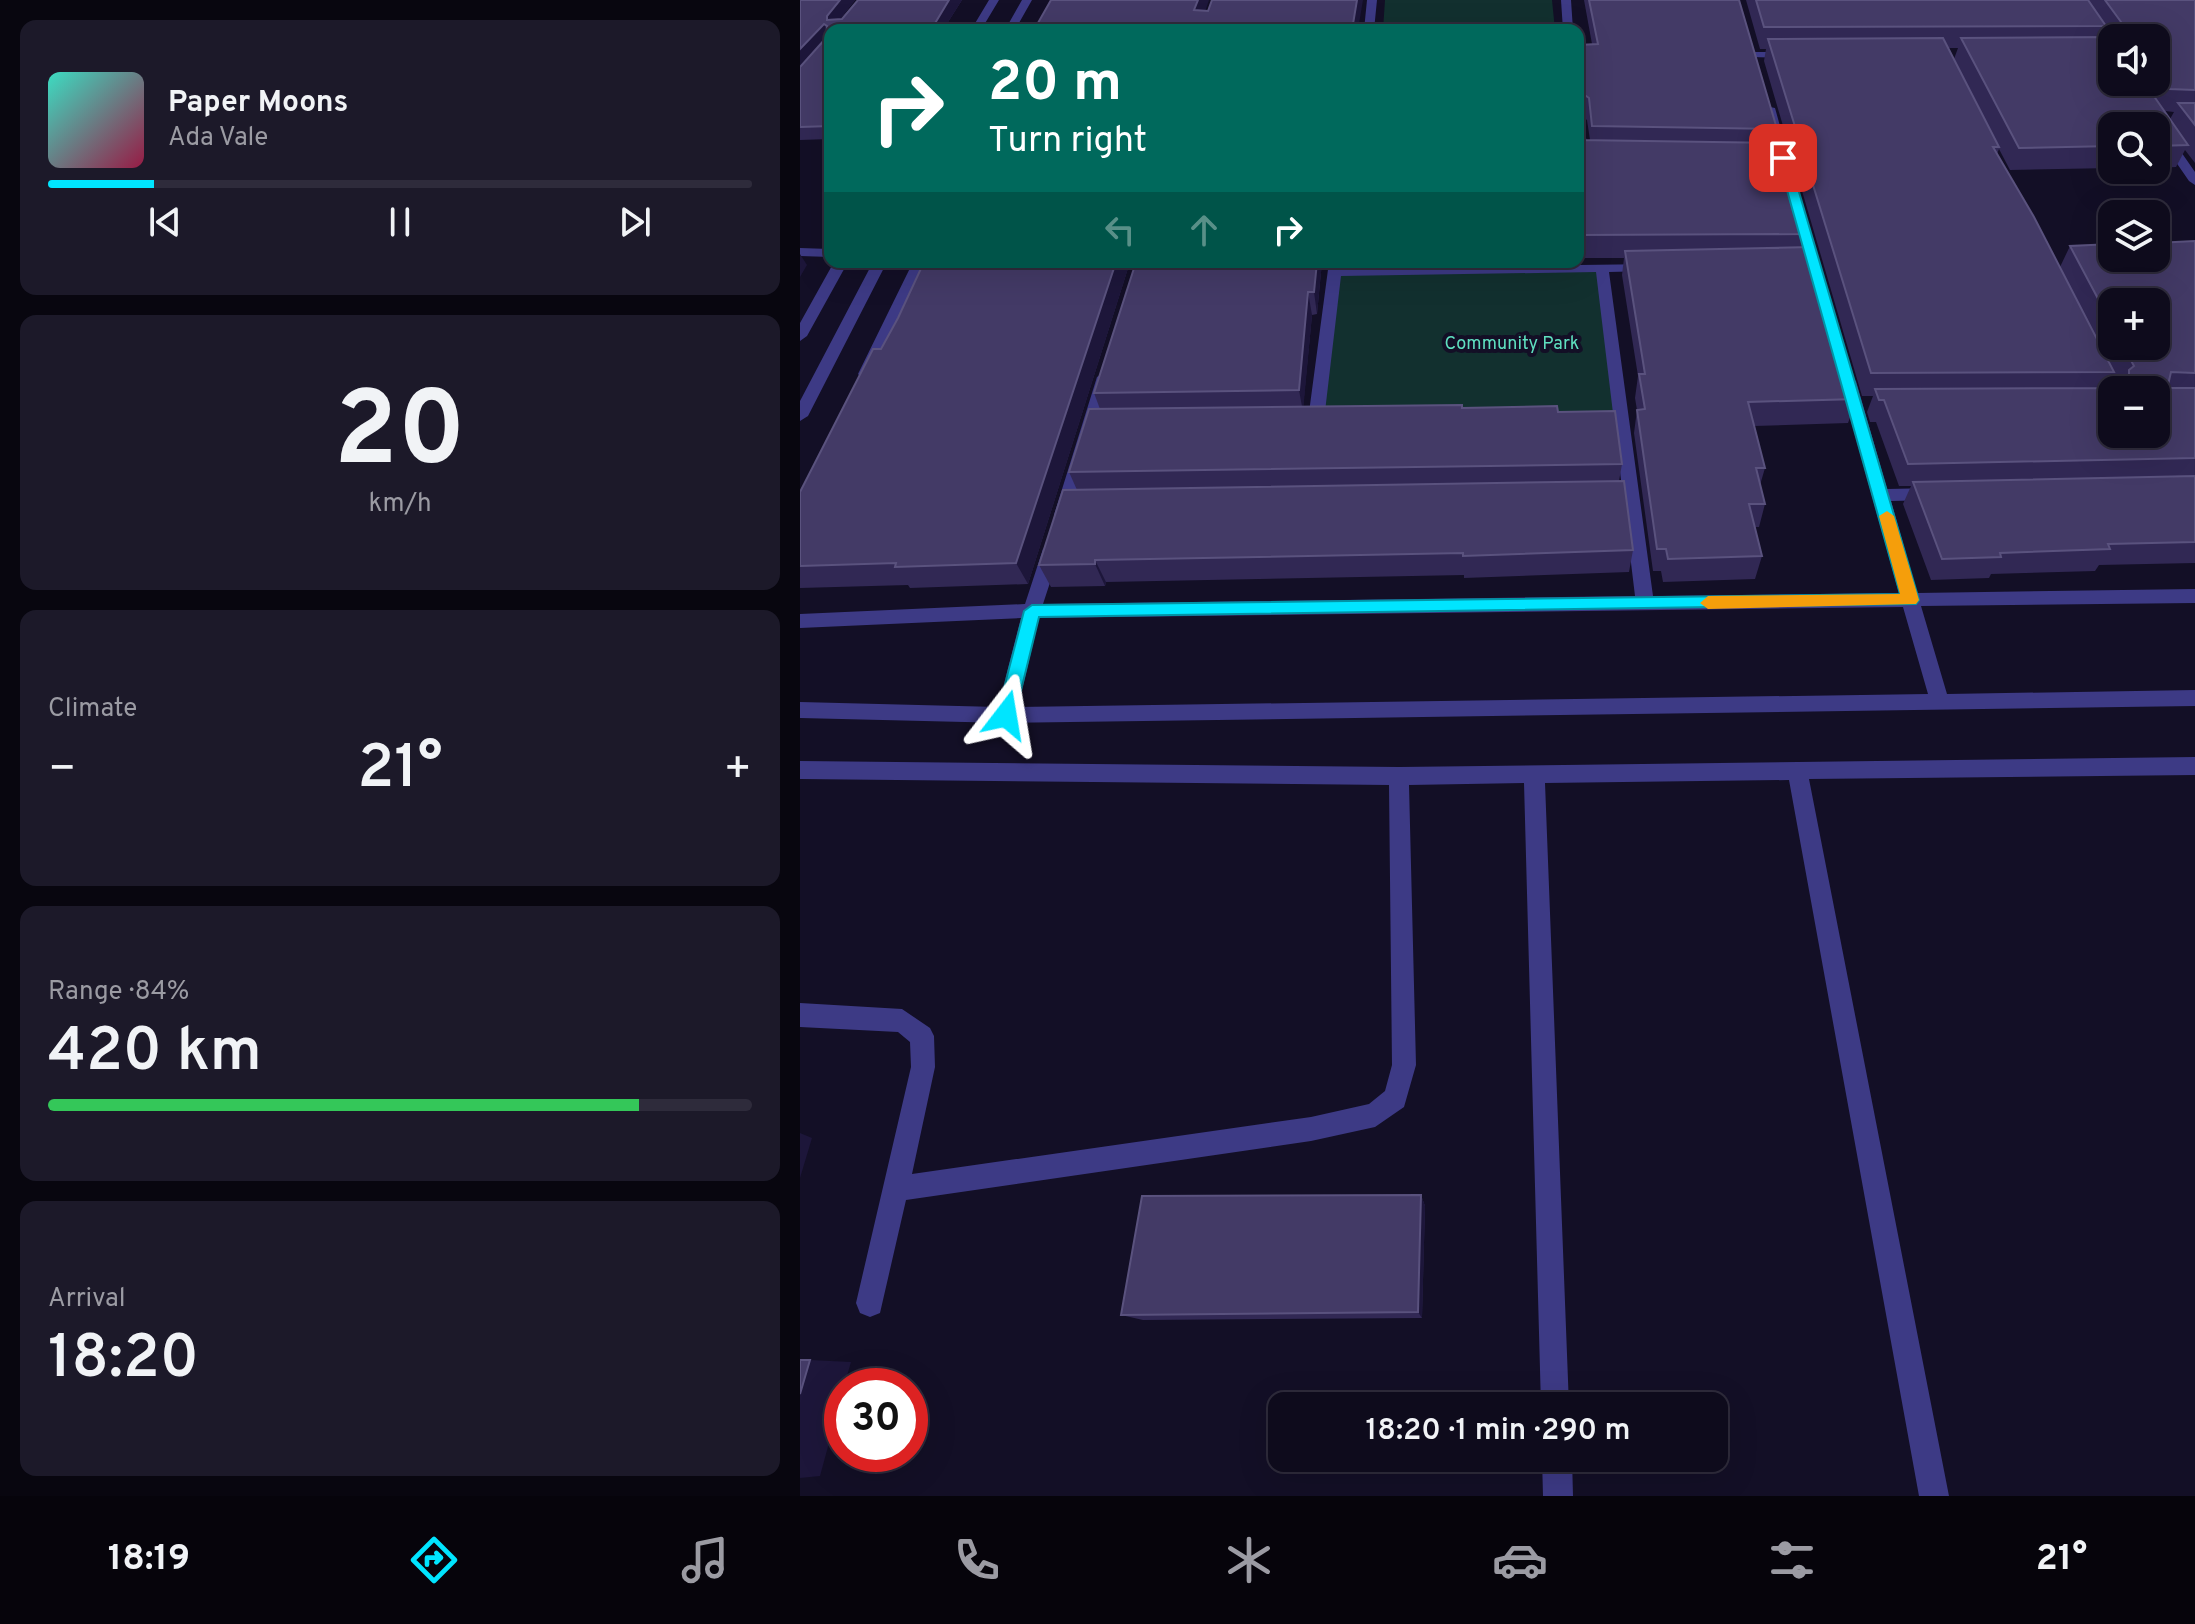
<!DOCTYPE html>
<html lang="en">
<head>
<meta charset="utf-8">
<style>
	body { margin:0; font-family:Overpass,sans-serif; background:#1c1929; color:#f1f3f6; height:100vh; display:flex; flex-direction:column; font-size:30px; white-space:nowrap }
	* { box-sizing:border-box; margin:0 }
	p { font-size:26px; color:#9b9ba3 }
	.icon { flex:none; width:44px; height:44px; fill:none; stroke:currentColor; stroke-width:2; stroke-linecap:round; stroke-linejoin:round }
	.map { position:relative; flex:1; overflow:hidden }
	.side { display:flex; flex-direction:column; gap:20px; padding:20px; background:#08060f; width:800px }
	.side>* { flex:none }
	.hud { position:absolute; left:24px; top:24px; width:760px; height:244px; border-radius:16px; box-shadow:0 8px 32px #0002,0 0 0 2px #2e2b3b; background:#00695c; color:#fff; overflow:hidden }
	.controls { position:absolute; left:1298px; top:24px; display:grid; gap:16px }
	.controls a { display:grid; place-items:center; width:72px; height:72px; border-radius:16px; background:#0e0b1c; box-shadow:0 8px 32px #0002,0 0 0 2px #2e2b3b; font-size:40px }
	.speed { position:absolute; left:24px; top:1368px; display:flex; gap:16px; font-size:40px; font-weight:700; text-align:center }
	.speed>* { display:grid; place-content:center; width:104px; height:104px; border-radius:50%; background:#0e0b1c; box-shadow:0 8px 32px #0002,0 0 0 2px #2e2b3b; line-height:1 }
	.speed .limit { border:12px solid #d22; background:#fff; color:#111 }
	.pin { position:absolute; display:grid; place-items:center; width:68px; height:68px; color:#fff; margin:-34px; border-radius:16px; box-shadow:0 4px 12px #0006 }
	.me { position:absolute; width:88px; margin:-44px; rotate:14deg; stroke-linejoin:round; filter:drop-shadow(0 0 6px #0008) }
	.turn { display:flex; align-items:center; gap:28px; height:168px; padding:0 32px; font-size:36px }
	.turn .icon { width:104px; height:104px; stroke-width:2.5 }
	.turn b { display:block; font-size:56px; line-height:68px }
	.lanes { display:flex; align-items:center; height:76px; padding:0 32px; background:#0003; justify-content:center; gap:40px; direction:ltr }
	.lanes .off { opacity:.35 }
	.big { font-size:60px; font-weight:600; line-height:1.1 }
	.side .card { flex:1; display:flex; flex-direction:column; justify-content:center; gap:12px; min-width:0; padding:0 28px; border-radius:16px; background:#1c1929 }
	.side .dial { align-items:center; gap:0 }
	.dial b { font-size:104px; line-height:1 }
	.song { display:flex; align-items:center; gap:24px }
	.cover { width:96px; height:96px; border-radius:12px; background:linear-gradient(135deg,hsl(170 70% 55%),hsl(340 70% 35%)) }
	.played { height:8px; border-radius:4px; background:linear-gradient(90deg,#00e5ff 15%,#2e2b3b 15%) }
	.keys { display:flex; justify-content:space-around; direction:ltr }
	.heat { display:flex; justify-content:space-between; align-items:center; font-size:44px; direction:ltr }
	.charge { height:12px; border-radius:6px; background:linear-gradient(90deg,#34c759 84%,#2e2b3b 0) }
	.trip { position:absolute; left:468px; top:1392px; width:460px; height:80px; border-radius:16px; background:#0e0b1c; box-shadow:0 8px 32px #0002,0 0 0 2px #2e2b3b; font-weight:600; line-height:80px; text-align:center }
	.dock { display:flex; height:128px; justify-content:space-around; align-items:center; background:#06040b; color:#9b9ba3 }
	.dock .icon { width:56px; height:56px }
	.dock .current { color:#00e5ff }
	.dock b { font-size:36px; color:#f1f3f6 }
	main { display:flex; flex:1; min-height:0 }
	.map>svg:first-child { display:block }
</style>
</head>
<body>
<main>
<section class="side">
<div class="card">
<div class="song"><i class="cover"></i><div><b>Paper Moons</b><p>Ada Vale</p></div></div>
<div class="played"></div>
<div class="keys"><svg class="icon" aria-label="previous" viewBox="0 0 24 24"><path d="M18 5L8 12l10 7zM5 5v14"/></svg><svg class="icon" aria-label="pause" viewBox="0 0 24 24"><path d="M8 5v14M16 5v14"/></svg><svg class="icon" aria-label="next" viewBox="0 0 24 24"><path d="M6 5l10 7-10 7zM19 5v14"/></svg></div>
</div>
<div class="card dial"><b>20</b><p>km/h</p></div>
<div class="card"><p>Climate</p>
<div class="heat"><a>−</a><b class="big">21°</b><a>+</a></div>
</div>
<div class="card"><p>Range · 84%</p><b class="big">420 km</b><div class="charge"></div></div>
<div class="card"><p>Arrival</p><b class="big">18:20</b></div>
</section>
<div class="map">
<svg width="1395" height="1496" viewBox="0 0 1395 1496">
	<rect width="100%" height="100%" fill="#130f26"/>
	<path fill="#12302f" d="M585,0h167l3,30h-172z
		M802,268l18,146 -304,6 19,-148z"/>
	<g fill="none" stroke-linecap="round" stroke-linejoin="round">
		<path fill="#3d3a85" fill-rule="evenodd" d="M189,0h10l-18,30h-10z
			M222,0h10l-17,30h-10z
			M567,0h10l-3,30h-10z
			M761,0h10l2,30h-10z
			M954,52h39l6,3 -6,3 -43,-1v-4z
			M965,106l10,2 17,61 -2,3 -10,-3z
			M778,116l6,4 4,35 -6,4 -4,-1z
			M1362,136h8l25,36v13l-6,-4 -29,-42z
			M0,248l30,1v8l-30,-1z
			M34,262h14l-41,74 -7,5v-18z
			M73,262h14l-79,154 -8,5v-20z
			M113,262h14l-53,112 -3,3h-10l-3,-3z
			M529,262h14l-1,6 312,-4 2,3 -7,4 -40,1 44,324 246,-3 -59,-212 8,-5 8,5 31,108 48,-1 8,6 -8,6 -44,1 26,92 278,-4v14l-274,3 26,88 248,-4v16l-1189,17 -206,-5v-16l198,5 23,-89 -221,10v-14l225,-10 18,-55 9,-6 9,6 -18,55 592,-8 -39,-324 -255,4 -17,144 -8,5 -8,-5zM1103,607l25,87 -910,13 21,-89z
			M305,372l8,5 -41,138 -9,6 -6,-2 -3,-4 43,-138z
			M1395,757v18l-386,4 140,717h-30l-130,-716 -244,3 24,623h-28l-17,-623 -115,2 7,280 -12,42 -29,20 -64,14 -405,59 -26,113 -10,4 -10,-4 -4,-10 55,-236 -1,-25 -12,-10 -98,-5v-24l102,6 28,19 4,8 1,31 -23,107 399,-57 58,-13 16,-13 7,-26 -3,-280 -589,-6v-18l599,6z
			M742,1458h30l1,38h-30z"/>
	</g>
	<path fill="#312854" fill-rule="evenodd" d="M0,0h55l-15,19h2l16,-19h104l-19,30h-113v109l-30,1z
		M784,0h155l38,129 -3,13 34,92 -3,13 52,152 -9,24 -94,3 11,42 -5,17 5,19 -6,23h-4l7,29 -7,23 -92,3 -2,-11h-8l-19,-138 3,-23 -2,-12 3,-22 -16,-101 2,-17h-46v-120l1,2h11l-3,-20 -9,-7v-68l14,-1z
		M946,0h449v163l-10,-13 -9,17 -20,1v-42h-44v42l-102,2 -11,-21 -2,5 63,113 10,-21 125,-5v322l-96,2 -4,6 -104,3 -2,4 -58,2 -28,-76 8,-18h-12l-23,-64h-6l-3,-10 6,-16h-11l-98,-335 2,-12h-6zM1312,38h44v44h-44zM1149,48h9l-4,11zM1365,111l9,1 -4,7zM1312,302l44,44h-44zM1312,374l7,13 -1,1 -14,1z
		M124,262h206l-102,322 -118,4 -2,-3 -108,3v-96l81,-143 17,-31z
		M522,262l-5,52 -5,1 -9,92 159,1 96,4 64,52 -3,17 14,69 -4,22 -165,6v-3l-358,7 -1,4 -54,1 -12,-22 38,-75 -8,-18 31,-63 -6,-16z
		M621,1195l4,11 -3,112 -279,2 -22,-5z"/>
	<path fill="#1d163a" d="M40,0h15l-22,28 -6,-8v-4z
		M149,0h13l-19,30h-12z
		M398,0h11l-10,30 -5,-20z
		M557,0h6l-5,30h-6z
		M24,24l6,12 -30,33v-20z
		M0,254l7,11 -7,12z
		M316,262h14l-102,322 -12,-21z
		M517,262h5l-5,52 -3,-22z
		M508,292l4,23 -9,97 -4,-22z
		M295,560l11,22 -1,4 -10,-22z
		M0,1133l12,5 -12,40z
		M621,1195l4,11 -3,112 -4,-6z
		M10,1360l41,2 -7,24h-2v9l-22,81 -20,2v-84z"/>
	<path fill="#433a66" stroke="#5a527e" stroke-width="2" fill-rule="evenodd" d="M0,0h40l-13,16v4l15,-1 16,-19h91l-18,30h-101v96l-30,1v-60l26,-29 1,-12 -3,-2 -24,25z
		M251,0h147l-4,10 14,1 4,-11h145l-5,30h-318z
		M789,0h150l38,129 -185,-3 -3,-28 -10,-7 -1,1v-47l20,-1z
		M956,0h332l18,26 -342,1z
		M1305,0h90v90l-26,-1 -13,-17v-34h-32v-12z
		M1315,37l2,1h-5v44h32l44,63 -32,1v-20h-44v20l-93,2 -58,-110z
		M1143,38l56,109h-6l41,70 80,155 -243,1 -103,-334z
		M1378,103h17v22z
		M778,138l1,2 202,3 27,91 -230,1z
		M1395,241v132l-24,-1 -3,13 3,3h24v70l-287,6 -24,-64h-5l-4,-11 251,-1 3,-3v-15l5,-4 -11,-20h33v-44h-44v23l-42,-79 42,-2v14h44v-15zM1312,390h44v44h-44z
		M1012,247l45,152 -109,3 17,66h-9l9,36h-16l13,52 -94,3 -2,-10h-9l-20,-139 8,-1 -6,-35h6l-20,-123z
		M124,262h192l-100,301 -121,4 1,-4 -96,3v-74l73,-143h8l17,-31z
		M336,262h181l-3,30h-6l-9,98 -205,3z
		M662,405v3l95,-2 1,6 57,-1 7,53 -553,8 20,-63z
		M1395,476v66l-87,2 2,5 -110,4 1,4 -59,2 -29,-77z
		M824,481l9,69 -170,6v-3l-368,7v4l-56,1 24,-75z
		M621,1195l-3,117 -297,3 21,-119z
		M0,1360h10l-10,34z"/>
	<path fill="#00e5ff" stroke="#0095a6" stroke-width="2" d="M983,154l6,4 130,442 -3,4 -877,13 -24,98 -9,7 -6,-2 -3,-5 27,-104 8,-6 868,-11 -122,-436z"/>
	<path fill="#f59e0b" d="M1087,511l7,5 25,84 -3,4 -208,5 -8,-6 8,-7 192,-2 -21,-78z"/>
	<g text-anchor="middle" stroke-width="8" stroke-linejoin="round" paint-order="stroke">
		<g font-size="18" fill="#5fe0c0" stroke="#130f26">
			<text x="712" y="349">Community Park</text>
		</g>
	</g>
</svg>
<div class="controls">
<a><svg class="icon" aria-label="sound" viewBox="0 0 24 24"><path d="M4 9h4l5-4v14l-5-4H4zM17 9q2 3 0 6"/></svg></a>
<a><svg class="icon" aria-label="search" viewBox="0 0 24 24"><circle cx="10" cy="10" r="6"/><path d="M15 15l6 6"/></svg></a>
<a><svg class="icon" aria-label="layers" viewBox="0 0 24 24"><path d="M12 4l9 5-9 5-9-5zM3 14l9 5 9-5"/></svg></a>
<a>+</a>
<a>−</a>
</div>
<div class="speed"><div class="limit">30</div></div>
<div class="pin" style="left:983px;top:158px;background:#d93025"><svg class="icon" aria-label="arrive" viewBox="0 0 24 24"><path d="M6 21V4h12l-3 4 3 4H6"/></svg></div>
<svg class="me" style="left:206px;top:715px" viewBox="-20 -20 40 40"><path d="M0-17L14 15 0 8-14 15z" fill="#00e5ff" stroke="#fff" stroke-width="4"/></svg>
<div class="trip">18:20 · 1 min · 290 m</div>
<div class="hud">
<div class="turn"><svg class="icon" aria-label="right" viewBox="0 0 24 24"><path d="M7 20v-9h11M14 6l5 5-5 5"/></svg><div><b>20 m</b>Turn right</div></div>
<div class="lanes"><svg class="icon off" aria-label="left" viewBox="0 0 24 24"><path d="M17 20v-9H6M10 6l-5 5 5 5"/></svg><svg class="icon off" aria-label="ahead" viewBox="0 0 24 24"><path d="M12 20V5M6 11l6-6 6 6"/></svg><svg class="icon" aria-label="right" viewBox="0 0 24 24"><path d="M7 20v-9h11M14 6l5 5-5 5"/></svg></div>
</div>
</div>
</main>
<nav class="dock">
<b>18:19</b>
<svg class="icon current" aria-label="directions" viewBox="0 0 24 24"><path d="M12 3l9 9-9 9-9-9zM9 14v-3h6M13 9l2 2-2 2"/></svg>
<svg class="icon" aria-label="music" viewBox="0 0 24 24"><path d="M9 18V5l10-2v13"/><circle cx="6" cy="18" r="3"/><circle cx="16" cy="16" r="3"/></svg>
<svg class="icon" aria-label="phone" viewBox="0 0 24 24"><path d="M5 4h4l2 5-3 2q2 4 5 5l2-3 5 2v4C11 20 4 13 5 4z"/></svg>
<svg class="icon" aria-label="climate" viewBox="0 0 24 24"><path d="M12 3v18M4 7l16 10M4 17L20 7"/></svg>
<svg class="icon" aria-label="car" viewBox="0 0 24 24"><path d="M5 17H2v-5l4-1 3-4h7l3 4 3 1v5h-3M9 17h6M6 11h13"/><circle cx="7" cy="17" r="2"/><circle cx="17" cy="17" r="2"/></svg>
<svg class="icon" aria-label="filters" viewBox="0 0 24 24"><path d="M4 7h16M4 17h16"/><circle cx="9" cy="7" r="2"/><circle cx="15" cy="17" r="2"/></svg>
<b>21°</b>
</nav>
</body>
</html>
